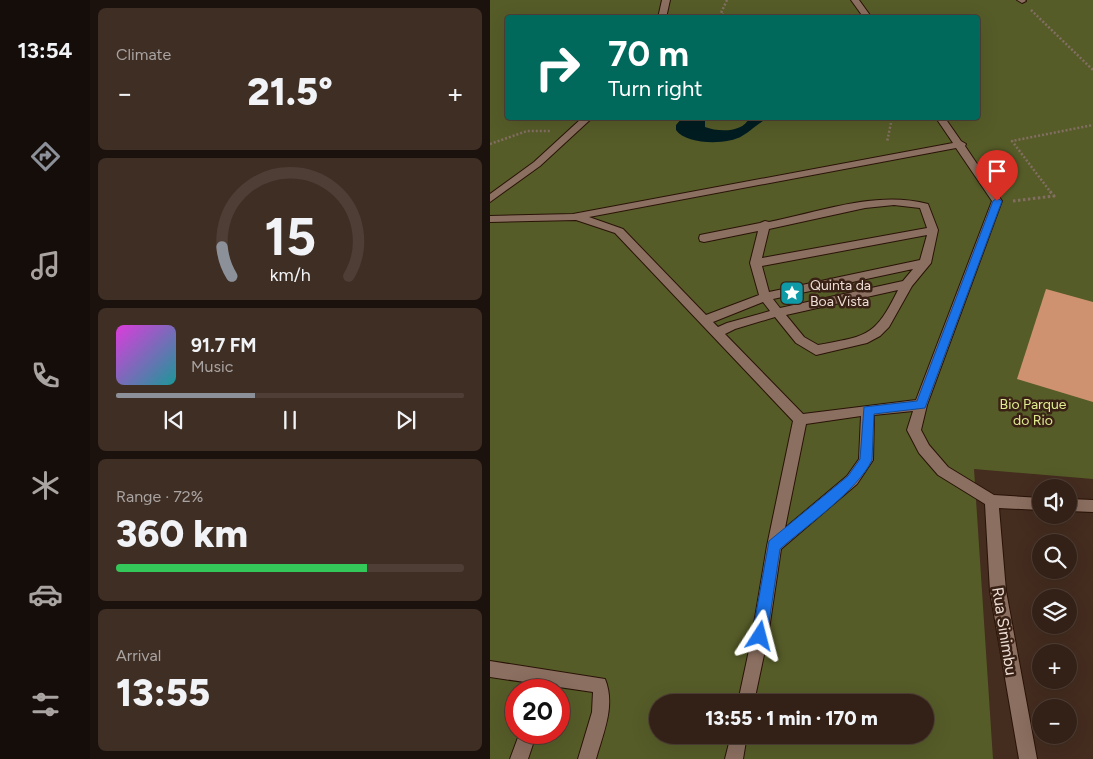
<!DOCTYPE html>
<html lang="en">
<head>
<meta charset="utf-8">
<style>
	body { margin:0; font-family:Figtree,sans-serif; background:#3e2e24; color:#f1f3f6; height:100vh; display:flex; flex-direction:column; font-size:19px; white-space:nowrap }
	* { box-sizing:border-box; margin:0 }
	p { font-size:16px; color:#a9a3a1 }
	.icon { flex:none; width:28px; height:28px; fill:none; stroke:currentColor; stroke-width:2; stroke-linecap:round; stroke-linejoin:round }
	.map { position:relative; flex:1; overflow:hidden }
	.panel { display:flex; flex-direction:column; gap:8px; padding:8px; background:#1c120d; width:400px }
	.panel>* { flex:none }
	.hud { position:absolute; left:15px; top:15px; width:475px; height:105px; border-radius:5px; box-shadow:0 5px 20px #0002,0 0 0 1px #4e3e36; background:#00695c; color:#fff; overflow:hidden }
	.tools { position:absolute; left:542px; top:479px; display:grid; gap:10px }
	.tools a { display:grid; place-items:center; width:45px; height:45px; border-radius:50%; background:#332117; box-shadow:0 5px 20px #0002,0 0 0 1px #4e3e36; font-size:25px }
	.speed { position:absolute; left:15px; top:679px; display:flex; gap:10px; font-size:25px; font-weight:700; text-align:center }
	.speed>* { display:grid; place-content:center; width:65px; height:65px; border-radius:50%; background:#332117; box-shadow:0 5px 20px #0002,0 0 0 1px #4e3e36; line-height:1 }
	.speed .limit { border:8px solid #d22; background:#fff; color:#111 }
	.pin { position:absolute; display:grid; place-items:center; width:42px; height:42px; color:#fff; margin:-51px -21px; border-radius:50% 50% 50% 0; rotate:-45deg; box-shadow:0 0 5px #0007 }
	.pin .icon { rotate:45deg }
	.me { position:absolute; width:55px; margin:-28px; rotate:9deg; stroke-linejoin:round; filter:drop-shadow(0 0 4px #0008) }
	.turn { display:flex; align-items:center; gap:18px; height:105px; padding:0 20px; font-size:22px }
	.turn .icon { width:65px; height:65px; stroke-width:2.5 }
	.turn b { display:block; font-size:35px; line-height:42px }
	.big { font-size:38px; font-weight:800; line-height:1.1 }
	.panel .card { flex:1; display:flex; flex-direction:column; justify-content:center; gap:8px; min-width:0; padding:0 18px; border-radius:8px; background:#3e2e24 }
	.panel .dial { align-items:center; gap:0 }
	.dial svg { height:130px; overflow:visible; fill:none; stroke:#4e3e36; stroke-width:7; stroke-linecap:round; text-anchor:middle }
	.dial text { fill:#f1f3f6; stroke:none }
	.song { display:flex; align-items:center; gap:15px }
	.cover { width:60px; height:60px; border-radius:8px; background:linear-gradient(135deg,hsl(300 70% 55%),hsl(180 70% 35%)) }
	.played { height:5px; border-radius:2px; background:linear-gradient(90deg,#8c9099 40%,#4e3e36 40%) }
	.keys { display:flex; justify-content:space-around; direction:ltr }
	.heat { display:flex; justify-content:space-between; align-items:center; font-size:28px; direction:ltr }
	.charge { height:8px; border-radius:4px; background:linear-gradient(90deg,#34c759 72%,#4e3e36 0) }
	.trip { position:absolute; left:159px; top:694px; width:285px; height:50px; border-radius:25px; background:#332117; box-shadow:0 5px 20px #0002,0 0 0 1px #4e3e36; font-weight:800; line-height:50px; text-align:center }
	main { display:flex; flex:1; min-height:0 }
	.tab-bar { display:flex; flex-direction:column; width:90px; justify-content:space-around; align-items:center; background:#140d09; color:#a9a3a1 }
	.tab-bar .icon { width:35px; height:35px }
	.tab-bar .current { color:#8c9099 }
	.tab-bar b { font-size:22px; color:#f1f3f6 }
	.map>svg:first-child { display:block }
</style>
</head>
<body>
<main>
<nav class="tab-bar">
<b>13:54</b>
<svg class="icon current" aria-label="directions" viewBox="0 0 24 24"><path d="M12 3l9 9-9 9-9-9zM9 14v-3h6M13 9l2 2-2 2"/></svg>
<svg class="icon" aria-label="music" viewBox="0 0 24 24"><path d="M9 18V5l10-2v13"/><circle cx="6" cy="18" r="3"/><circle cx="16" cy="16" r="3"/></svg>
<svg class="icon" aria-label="phone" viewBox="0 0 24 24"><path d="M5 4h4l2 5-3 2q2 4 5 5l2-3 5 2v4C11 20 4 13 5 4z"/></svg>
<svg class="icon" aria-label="climate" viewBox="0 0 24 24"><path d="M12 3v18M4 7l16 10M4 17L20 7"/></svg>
<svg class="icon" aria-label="car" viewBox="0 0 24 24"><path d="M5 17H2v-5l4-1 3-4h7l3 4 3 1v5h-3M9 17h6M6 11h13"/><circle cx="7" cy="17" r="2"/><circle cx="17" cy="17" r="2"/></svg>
<svg class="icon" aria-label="filters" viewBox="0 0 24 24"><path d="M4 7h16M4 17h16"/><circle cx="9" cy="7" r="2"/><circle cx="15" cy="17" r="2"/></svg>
</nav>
<section class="panel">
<div class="card"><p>Climate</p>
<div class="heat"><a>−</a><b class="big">21.5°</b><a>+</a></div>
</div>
<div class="card dial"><svg viewBox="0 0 100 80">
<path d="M14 69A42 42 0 1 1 86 69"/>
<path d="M14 69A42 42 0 0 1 8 51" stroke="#8c9099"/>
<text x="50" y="56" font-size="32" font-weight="700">15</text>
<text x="50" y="72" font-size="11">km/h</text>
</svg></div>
<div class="card">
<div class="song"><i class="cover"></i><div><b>91.7 FM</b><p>Music</p></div></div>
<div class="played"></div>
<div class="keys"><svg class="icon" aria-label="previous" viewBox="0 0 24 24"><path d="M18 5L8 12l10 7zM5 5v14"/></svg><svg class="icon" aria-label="pause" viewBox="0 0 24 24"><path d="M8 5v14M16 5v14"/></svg><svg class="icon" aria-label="next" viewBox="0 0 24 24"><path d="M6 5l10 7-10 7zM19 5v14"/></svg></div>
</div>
<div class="card"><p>Range · 72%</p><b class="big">360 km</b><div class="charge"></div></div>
<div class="card"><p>Arrival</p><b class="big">13:55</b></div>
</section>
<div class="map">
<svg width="603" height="759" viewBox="0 0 603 759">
	<rect width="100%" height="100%" fill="#442c1f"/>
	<path fill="#565c28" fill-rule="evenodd" d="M0,0h603v479l-119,-10 19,290h-503zM18,18h470v100h-470zM26,690h43v42h-43zM168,702h267v33h-267z"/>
	<path fill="#011d21" d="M192,118h28l-5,3v6c13,5 38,6 44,-9h19c-10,5 -17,13 -26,18 -14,9 -56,9 -66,-6v-5z"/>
	<path fill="#cf9271" d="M556,289l47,13v100l-76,-23z"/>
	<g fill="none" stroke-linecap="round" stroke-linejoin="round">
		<g stroke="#291307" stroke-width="2">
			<path id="minor" d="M172,0h8l-4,18h-8z
				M361,0h8l13,18h-8z
				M527,0h8l1,1 -4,2z
				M92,118h10l-52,48 -50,36v-8l44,-32z
				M446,118h9l16,23 5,3 -1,2 37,55 -75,204 -6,25 8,15 19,22 46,28 47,3v12l-42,-2 7,83 31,168h-18l-29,-168 -5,-87 -47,-29 -19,-22 -12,-23 6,-19 -39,4 -1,45 -16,24 -76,65 -13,87 -14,66h-16l14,-66 15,-90 26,-125 -178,-188 -39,-13 -86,2v-6l83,-2 380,-71zM466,148l36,53 -76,199 -113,14 -78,-80 10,-5 40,-12 21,26 20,12 51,-12 13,-7 9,-9 23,-41 19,-23 7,-33 -10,-26c-52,-14 -108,8 -159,18l-4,-1 -5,2 -60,12 -1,3 1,3 4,1 54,-11 -8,32 9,32 -53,20 -83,-86 -34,-12zM404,205l26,3 7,20 -165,30 7,-29 96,-21zM437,235l-7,25 -151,32 -7,-26zM423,269l-10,12 -123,27 -7,-9zM408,290c-23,47 -31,46 -80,55l-14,-8 -18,-22zM273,302l7,9 -43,12 -9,4 -5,-5zM371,416l-2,43 -12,17 -62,52 21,-104z
				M579,499l24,1v12l-24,-1z
				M0,661l115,18c11,27 -2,54 -9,80h-18l14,-47 1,-20 -103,-15z
				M30,732h17l-9,27h-18z
				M241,735h16l-4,24h-18z"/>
		</g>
		<path stroke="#836e63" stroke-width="2.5" stroke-dasharray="2 2" stroke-linecap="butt" d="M237,0l-6,13 6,5
			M541,10l62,60
			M395,118h7l-5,24
			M0,144l37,-13h23
			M559,190l-37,-49 81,-16"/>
		<path stroke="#836e63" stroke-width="3" stroke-dasharray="2.5 2.5" stroke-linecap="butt" d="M523,201l41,-5 -6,-7"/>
		<use href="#minor" fill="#8b6f60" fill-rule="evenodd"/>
	</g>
	<path fill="#1a73e8" stroke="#114b97" d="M507,198l5,3 -77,207 -51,6 -2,46c-14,30 -66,66 -92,89l-13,87 -2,5 -5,2 -6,-2 -2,-5 17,-95 79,-65 12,-17 4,-52 53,-6 76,-200z"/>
	<defs>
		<g id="sight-square" transform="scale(1.25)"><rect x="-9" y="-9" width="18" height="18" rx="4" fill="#0f9aa8" stroke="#392215"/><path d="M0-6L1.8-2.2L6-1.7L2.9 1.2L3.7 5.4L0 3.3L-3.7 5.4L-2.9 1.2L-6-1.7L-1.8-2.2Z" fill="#fff"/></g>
	</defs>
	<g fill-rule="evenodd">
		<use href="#sight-square" x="302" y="293"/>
	</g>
	<g text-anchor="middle" stroke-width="5" stroke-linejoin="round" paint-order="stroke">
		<g font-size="14" fill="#eeded6" stroke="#392215" text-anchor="start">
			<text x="320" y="290">Quinta da<tspan x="320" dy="16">Boa Vista</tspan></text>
		</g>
		<g font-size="14" fill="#e0ec8f" stroke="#392215">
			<text x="543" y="409">Bio Parque<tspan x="543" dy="16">do Rio</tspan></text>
		</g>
		<g font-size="16" fill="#eeded6" stroke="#392215">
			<text transform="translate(515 631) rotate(81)" y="6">Rua Sinimbu</text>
		</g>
	</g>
</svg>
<div class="tools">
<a><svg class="icon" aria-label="sound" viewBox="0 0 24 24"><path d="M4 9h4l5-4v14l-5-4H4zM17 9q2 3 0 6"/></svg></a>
<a><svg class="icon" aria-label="search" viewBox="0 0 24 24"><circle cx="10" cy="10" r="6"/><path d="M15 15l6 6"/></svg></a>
<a><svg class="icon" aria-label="layers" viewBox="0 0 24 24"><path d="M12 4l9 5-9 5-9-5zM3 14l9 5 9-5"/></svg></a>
<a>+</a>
<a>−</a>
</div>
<div class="speed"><div class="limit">20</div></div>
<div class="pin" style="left:507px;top:201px;background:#d93025"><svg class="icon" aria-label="arrive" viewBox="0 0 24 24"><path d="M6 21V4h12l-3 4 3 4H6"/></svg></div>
<svg class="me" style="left:270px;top:636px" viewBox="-20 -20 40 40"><path d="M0-17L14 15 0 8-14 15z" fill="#1a73e8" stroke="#fff" stroke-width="4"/></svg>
<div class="trip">13:55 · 1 min · 170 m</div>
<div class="hud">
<div class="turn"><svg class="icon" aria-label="right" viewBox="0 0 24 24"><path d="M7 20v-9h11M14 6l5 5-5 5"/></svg><div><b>70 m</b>Turn right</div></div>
</div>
</div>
</main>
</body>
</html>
